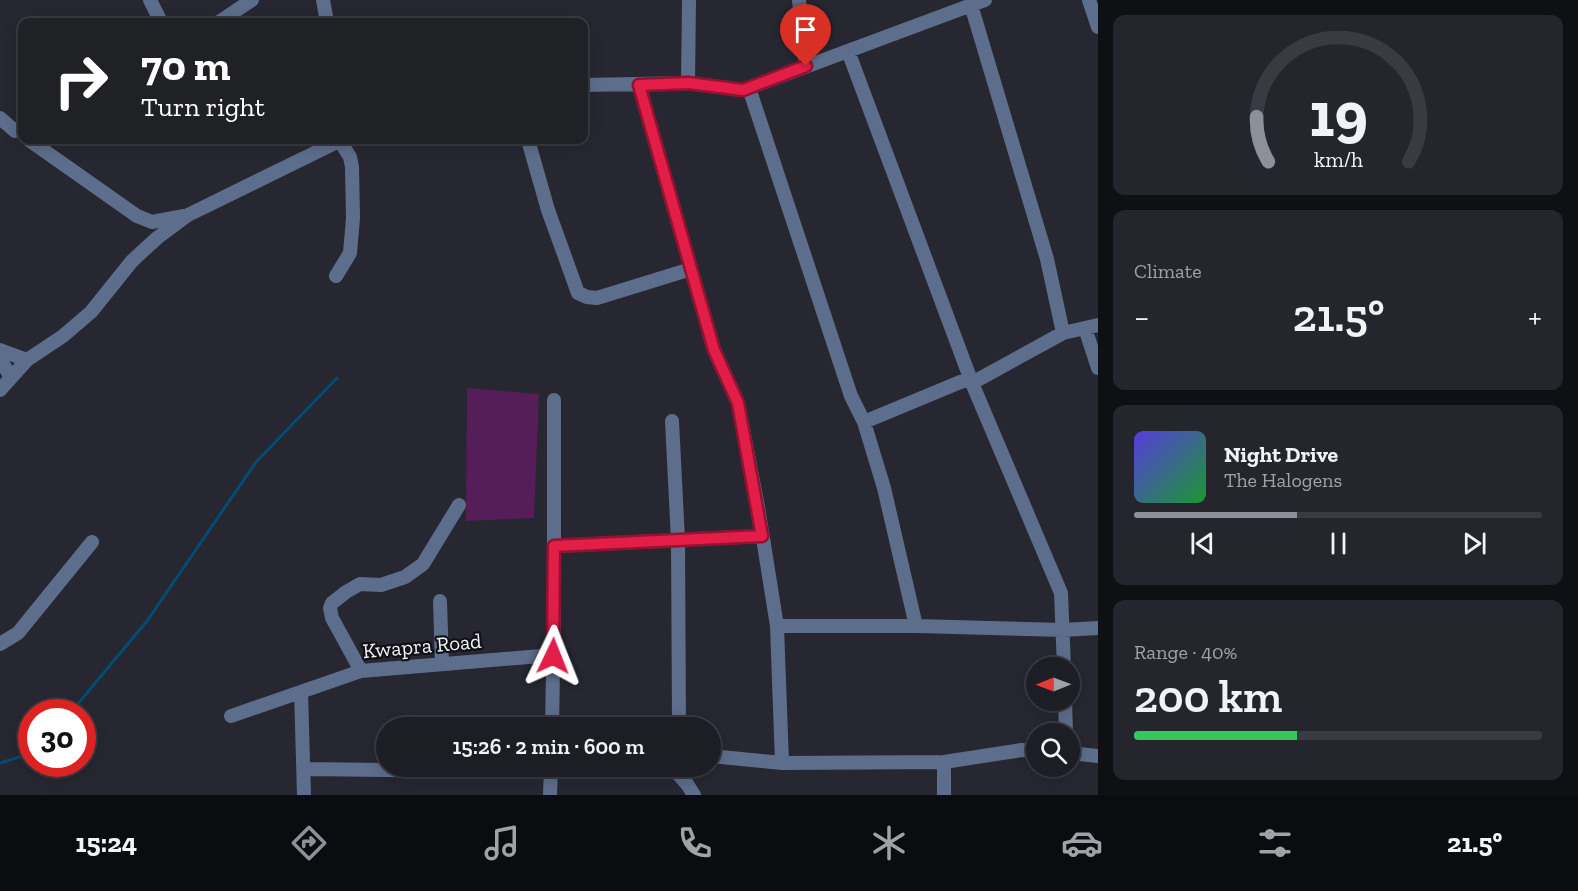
<!DOCTYPE html>
<html lang="en">
<head>
<meta charset="utf-8">
<style>
	body { margin:0; font-family:"Zilla Slab",serif; background:#25262d; color:#f1f3f6; height:100vh; display:flex; flex-direction:column; font-size:22px; white-space:nowrap }
	* { box-sizing:border-box; margin:0 }
	p { font-size:20px; color:#a0a2a7 }
	.icon { flex:none; width:33px; height:33px; fill:none; stroke:currentColor; stroke-width:2; stroke-linecap:round; stroke-linejoin:round }
	.map { position:relative; flex:1; overflow:hidden }
	.details { display:flex; flex-direction:column; gap:15px; padding:15px; background:#0f1014; width:480px }
	.details>* { flex:none }
	.banner { position:absolute; left:18px; top:18px; width:570px; height:126px; border-radius:12px; box-shadow:0 3px 15px #0003,0 0 0 2px #3a3b42; background:#202124; color:#fff; overflow:hidden }
	.needle { width:39px; rotate:269deg }
	.buttons { position:absolute; left:1026px; top:657px; display:grid; gap:12px }
	.buttons a { display:grid; place-items:center; width:54px; height:54px; border-radius:50%; background:#1c1d25; box-shadow:0 3px 15px #0003,0 0 0 2px #3a3b42; font-size:30px }
	.speed { position:absolute; left:18px; top:699px; display:flex; gap:12px; font-size:30px; font-weight:700; text-align:center }
	.speed>* { display:grid; place-content:center; width:78px; height:78px; border-radius:50%; background:#1c1d25; box-shadow:0 3px 15px #0003,0 0 0 2px #3a3b42; line-height:1 }
	.speed .limit { border:9px solid #d22; background:#fff; color:#111 }
	.pin { position:absolute; display:grid; place-items:center; width:51px; height:51px; color:#fff; margin:-62px -26px; border-radius:50% 50% 50% 0; rotate:-45deg; box-shadow:0 0 6px #0007 }
	.pin .icon { rotate:45deg }
	.me { position:absolute; width:66px; margin:-33px; rotate:2deg; stroke-linejoin:round; filter:drop-shadow(0 0 4px #0008) }
	.turn { display:flex; align-items:center; gap:21px; height:126px; padding:0 24px; font-size:27px }
	.turn .icon { width:78px; height:78px; stroke-width:2.5 }
	.turn b { display:block; font-size:42px; line-height:51px }
	.big { font-size:45px; font-weight:600; line-height:1.1 }
	.details .tile { flex:1; display:flex; flex-direction:column; justify-content:center; gap:9px; min-width:0; padding:0 21px; border-radius:12px; background:#25262d }
	.details .dial { align-items:center; gap:0 }
	.dial svg { height:156px; overflow:visible; fill:none; stroke:#3a3b42; stroke-width:7; stroke-linecap:round; text-anchor:middle }
	.dial text { fill:#f1f3f6; stroke:none }
	.song { display:flex; align-items:center; gap:18px }
	.cover { width:72px; height:72px; border-radius:9px; background:linear-gradient(135deg,hsl(250 70% 55%),hsl(130 70% 35%)) }
	.played { height:6px; border-radius:3px; background:linear-gradient(90deg,#8c9099 40%,#3a3b42 40%) }
	.keys { display:flex; justify-content:space-around; direction:ltr }
	.heat { display:flex; justify-content:space-between; align-items:center; font-size:33px; direction:ltr }
	.charge { height:9px; border-radius:4px; background:linear-gradient(90deg,#34c759 40%,#3a3b42 0) }
	.trip { position:absolute; left:376px; top:717px; width:345px; height:60px; border-radius:30px; background:#1c1d25; box-shadow:0 3px 15px #0003,0 0 0 2px #3a3b42; font-weight:600; line-height:60px; text-align:center }
	.tab-bar { display:flex; height:96px; justify-content:space-around; align-items:center; background:#0b0c0f; color:#a0a2a7 }
	.tab-bar .icon { width:42px; height:42px }
	.tab-bar .active { color:#8c9099 }
	.tab-bar b { font-size:27px; color:#f1f3f6 }
	main { display:flex; flex:1; min-height:0 }
	.map>svg:first-child { display:block }
</style>
</head>
<body>
<main>
<div class="map">
<svg width="1098" height="795" viewBox="0 0 1098 795">
	<rect width="100%" height="100%" fill="#262731"/>
	<path fill="#551e58" d="M467,388l72,6 -5,124 -68,3z"/>
	<g fill="none" stroke-linecap="round" stroke-linejoin="round">
		<path stroke="#024c74" stroke-width="3" d="M71,712l76,-91 109,-159 81,-84
			M0,763l32,-10"/>
		<path stroke="#5d6e8c" stroke-width="14" d="M150,0l11,22
			M323,0l4,22
			M799,0l7,66
			M1089,0l9,27
			M971,5l76,254 16,74
			M219,22l33,-22
			M848,51l124,332 89,210 3,75
			M688,83l1,-83
			M584,85l104,-2 55,7 242,-90
			M639,85l75,265 24,53 20,104 19,119 5,137
			M749,88l102,308 13,26 20,66 32,138
			M0,118l15,13
			M29,140l108,76 15,6 32,-6
			M528,140l20,70 30,83 9,4 10,1 94,-29
			M336,276l14,-23 3,-35 -1,-51 -2,-10 -10,-16
			M1085,328l13,40
			M0,350l27,10
			M0,358l11,20
			M972,383l91,-50 35,-8
			M0,390l27,-30 36,-24 28,-24 41,-51 25,-23 31,-23 153,-75
			M672,421l6,119 1,188
			M864,422l106,-44
			M554,546l208,-10
			M440,601l2,63
			M777,626h139l147,4 35,-2
			M0,644l18,-11 74,-91
			M361,671l-29,-53 -2,-10 2,-5 14,-11 14,-8 21,1 24,-8 18,-13 36,-59
			M301,692l3,103
			M1065,700l1,34
			M231,716l130,-45 192,-16
			M552,728l2,-116v-212
			M1070,753l28,3
			M711,756l71,7 162,-1 78,-12 14,1
			M944,762v33
			M671,766l16,18 7,11
			M305,769l163,2
			M550,795l1,-29"/>
	</g>
	<g fill="none" stroke-linecap="round" stroke-linejoin="round">
		<g stroke="#92132f" stroke-width="15">
			<path id="route" d="M553,656l1,-110 208,-10 -24,-133 -24,-53 -75,-265 49,-2 55,7 63,-24"/>
		</g>
		<use href="#route" stroke="#e11d48" stroke-width="10"/>
	</g>
	<g text-anchor="middle" stroke-width="4.5" stroke-linejoin="round" paint-order="stroke">
		<g font-size="21" fill="#f2f3fa" stroke="#101015">
			<text transform="translate(422 646) rotate(-5)" y="7">Kwapra Road</text>
		</g>
	</g>
</svg>
<div class="buttons">
<a><svg class="needle" viewBox="-14 -14 28 28"><path d="M0-13l5 13h-10z" fill="#e53935"/><path d="M0 13l5-13h-10z" fill="#a0a2a7"/></svg></a>
<a><svg class="icon" aria-label="search" viewBox="0 0 24 24"><circle cx="10" cy="10" r="6"/><path d="M15 15l6 6"/></svg></a>
</div>
<div class="speed"><div class="limit">30</div></div>
<div class="pin" style="left:806px;top:66px;background:#d93025"><svg class="icon" aria-label="arrive" viewBox="0 0 24 24"><path d="M6 21V4h12l-3 4 3 4H6"/></svg></div>
<svg class="me" style="left:553px;top:656px" viewBox="-20 -20 40 40"><path d="M0-17L14 15 0 8-14 15z" fill="#e11d48" stroke="#fff" stroke-width="4"/></svg>
<div class="trip">15:26 · 2 min · 600 m</div>
<div class="banner">
<div class="turn"><svg class="icon" aria-label="right" viewBox="0 0 24 24"><path d="M7 20v-9h11M14 6l5 5-5 5"/></svg><div><b>70 m</b>Turn right</div></div>
</div>
</div>
<section class="details">
<div class="tile dial"><svg viewBox="0 0 100 80">
<path d="M14 69A42 42 0 1 1 86 69"/>
<path d="M14 69A42 42 0 0 1 8 46" stroke="#8c9099"/>
<text x="50" y="56" font-size="32" font-weight="700">19</text>
<text x="50" y="72" font-size="11">km/h</text>
</svg></div>
<div class="tile"><p>Climate</p>
<div class="heat"><a>−</a><b class="big">21.5°</b><a>+</a></div>
</div>
<div class="tile">
<div class="song"><i class="cover"></i><div><b>Night Drive</b><p>The Halogens</p></div></div>
<div class="played"></div>
<div class="keys"><svg class="icon" aria-label="previous" viewBox="0 0 24 24"><path d="M18 5L8 12l10 7zM5 5v14"/></svg><svg class="icon" aria-label="pause" viewBox="0 0 24 24"><path d="M8 5v14M16 5v14"/></svg><svg class="icon" aria-label="next" viewBox="0 0 24 24"><path d="M6 5l10 7-10 7zM19 5v14"/></svg></div>
</div>
<div class="tile"><p>Range · 40%</p><b class="big">200 km</b><div class="charge"></div></div>
</section>
</main>
<nav class="tab-bar">
<b>15:24</b>
<svg class="icon active" aria-label="directions" viewBox="0 0 24 24"><path d="M12 3l9 9-9 9-9-9zM9 14v-3h6M13 9l2 2-2 2"/></svg>
<svg class="icon" aria-label="music" viewBox="0 0 24 24"><path d="M9 18V5l10-2v13"/><circle cx="6" cy="18" r="3"/><circle cx="16" cy="16" r="3"/></svg>
<svg class="icon" aria-label="phone" viewBox="0 0 24 24"><path d="M5 4h4l2 5-3 2q2 4 5 5l2-3 5 2v4C11 20 4 13 5 4z"/></svg>
<svg class="icon" aria-label="climate" viewBox="0 0 24 24"><path d="M12 3v18M4 7l16 10M4 17L20 7"/></svg>
<svg class="icon" aria-label="car" viewBox="0 0 24 24"><path d="M5 17H2v-5l4-1 3-4h7l3 4 3 1v5h-3M9 17h6M6 11h13"/><circle cx="7" cy="17" r="2"/><circle cx="17" cy="17" r="2"/></svg>
<svg class="icon" aria-label="filters" viewBox="0 0 24 24"><path d="M4 7h16M4 17h16"/><circle cx="9" cy="7" r="2"/><circle cx="15" cy="17" r="2"/></svg>
<b>21.5°</b>
</nav>
</body>
</html>
